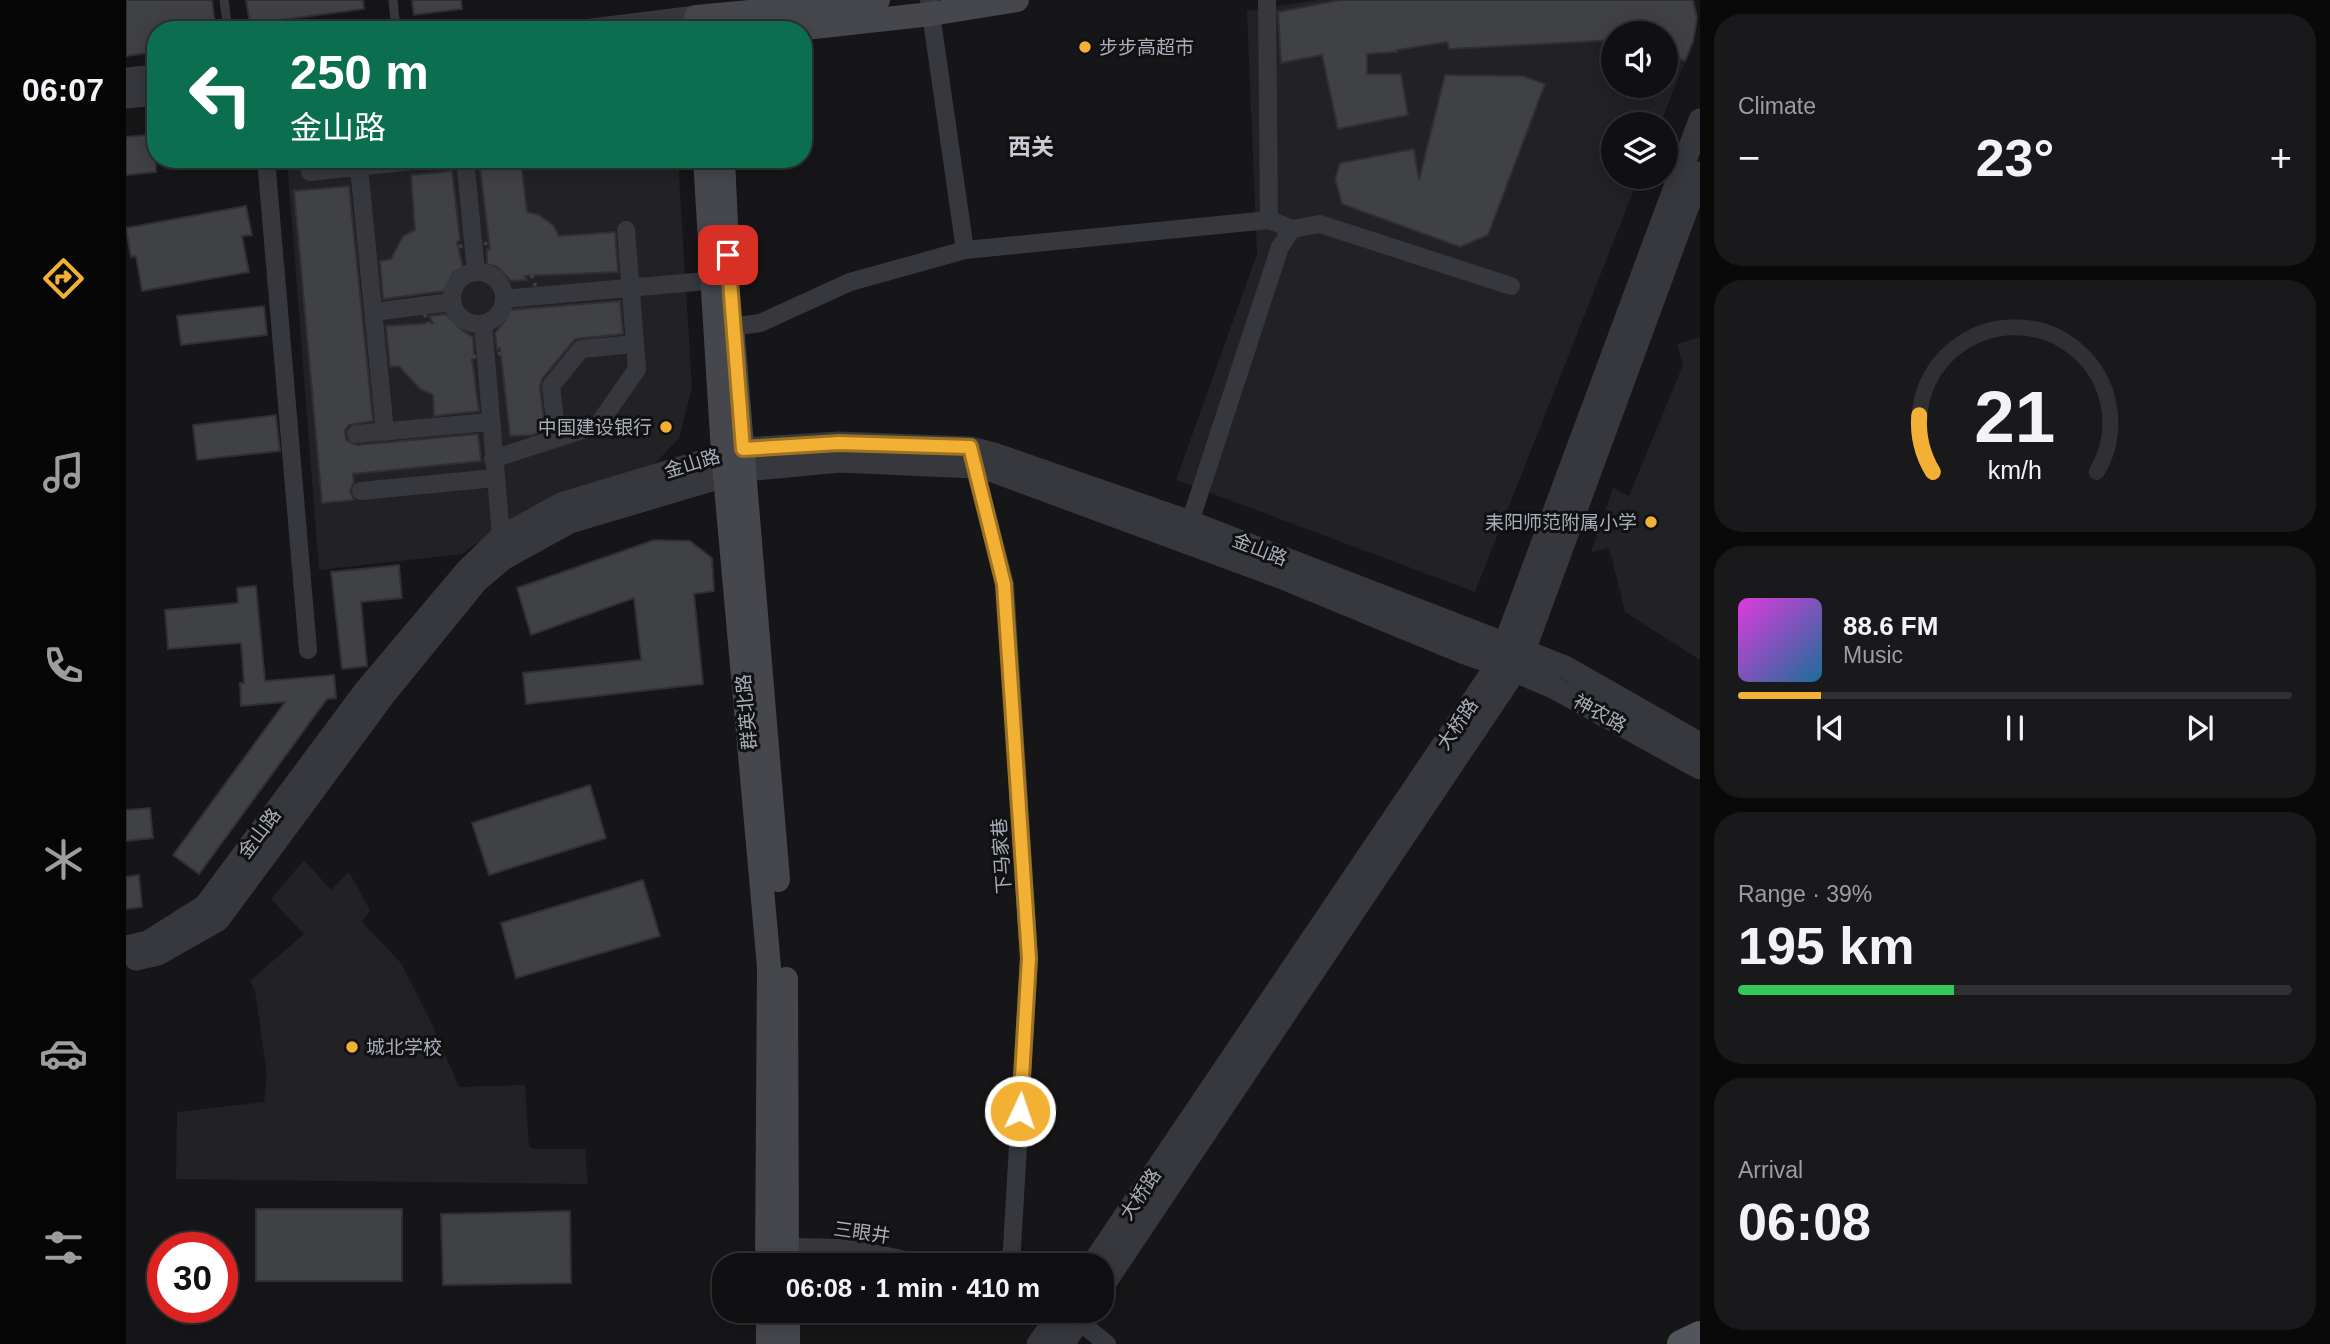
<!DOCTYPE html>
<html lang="en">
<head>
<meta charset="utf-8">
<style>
	body { margin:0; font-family:Helvetica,"Noto Sans SC",sans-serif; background:#19191b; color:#f1f3f6; height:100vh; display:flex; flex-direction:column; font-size:26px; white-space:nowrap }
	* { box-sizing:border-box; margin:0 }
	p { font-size:23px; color:#9c9d9f }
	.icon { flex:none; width:38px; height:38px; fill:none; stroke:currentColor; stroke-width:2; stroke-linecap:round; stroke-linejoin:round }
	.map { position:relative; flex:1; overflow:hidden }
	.details { display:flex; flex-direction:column; gap:14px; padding:14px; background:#09090a; width:630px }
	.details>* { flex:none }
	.hud { position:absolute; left:21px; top:21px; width:665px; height:147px; border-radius:28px; box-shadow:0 4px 18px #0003,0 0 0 2px #303032; background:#0b6e4f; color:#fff; overflow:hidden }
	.controls { position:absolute; left:1475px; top:21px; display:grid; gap:14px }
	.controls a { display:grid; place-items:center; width:77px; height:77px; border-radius:50%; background:#101012; box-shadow:0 4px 18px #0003,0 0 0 2px #303032; font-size:35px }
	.speed { position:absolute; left:21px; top:1232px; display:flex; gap:14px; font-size:35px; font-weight:700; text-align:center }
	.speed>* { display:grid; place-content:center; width:91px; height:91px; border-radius:50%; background:#101012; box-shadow:0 4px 18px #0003,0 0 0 2px #303032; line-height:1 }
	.speed .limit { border:10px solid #d22; background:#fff; color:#111 }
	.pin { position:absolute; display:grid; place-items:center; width:60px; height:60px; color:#fff; margin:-30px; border-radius:14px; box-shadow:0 4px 10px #0006 }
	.me { position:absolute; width:77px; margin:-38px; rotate:3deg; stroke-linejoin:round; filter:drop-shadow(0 0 5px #0008) }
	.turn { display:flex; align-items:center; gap:24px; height:147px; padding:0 28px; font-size:32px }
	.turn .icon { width:91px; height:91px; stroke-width:2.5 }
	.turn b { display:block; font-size:49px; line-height:60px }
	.big { font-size:52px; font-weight:700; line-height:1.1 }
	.details .tile { flex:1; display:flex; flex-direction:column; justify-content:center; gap:10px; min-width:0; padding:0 24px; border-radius:28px; background:#19191b }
	.details .dial { align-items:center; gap:0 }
	.dial svg { height:182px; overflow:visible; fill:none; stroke:#303032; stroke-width:7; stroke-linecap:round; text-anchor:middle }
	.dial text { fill:#f1f3f6; stroke:none }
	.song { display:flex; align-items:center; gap:21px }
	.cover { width:84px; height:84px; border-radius:10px; background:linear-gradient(135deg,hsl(300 70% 55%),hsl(200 70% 35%)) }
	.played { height:7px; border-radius:4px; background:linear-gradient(90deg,#f2b134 15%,#303032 15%) }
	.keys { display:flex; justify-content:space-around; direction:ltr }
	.heat { display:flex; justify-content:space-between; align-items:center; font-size:38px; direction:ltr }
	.charge { height:10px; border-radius:5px; background:linear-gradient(90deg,#34c759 39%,#303032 0) }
	.trip { position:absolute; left:586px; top:1253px; width:402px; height:70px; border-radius:28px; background:#101012; box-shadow:0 4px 18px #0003,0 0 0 2px #303032; font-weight:700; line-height:70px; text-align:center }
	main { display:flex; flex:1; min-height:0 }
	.tabs { display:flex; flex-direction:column; width:126px; justify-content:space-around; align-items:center; background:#060607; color:#9c9d9f }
	.tabs .icon { width:49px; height:49px }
	.tabs .current { color:#f2b134 }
	.tabs b { font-size:32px; color:#f1f3f6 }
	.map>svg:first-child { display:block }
</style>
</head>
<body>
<main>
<nav class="tabs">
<b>06:07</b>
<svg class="icon current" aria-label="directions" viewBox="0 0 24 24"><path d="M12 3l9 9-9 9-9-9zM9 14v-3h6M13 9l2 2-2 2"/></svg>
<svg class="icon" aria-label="music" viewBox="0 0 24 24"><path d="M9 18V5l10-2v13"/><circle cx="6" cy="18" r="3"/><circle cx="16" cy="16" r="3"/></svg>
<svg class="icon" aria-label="phone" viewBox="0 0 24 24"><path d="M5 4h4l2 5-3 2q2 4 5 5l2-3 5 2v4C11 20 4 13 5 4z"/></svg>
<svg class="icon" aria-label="climate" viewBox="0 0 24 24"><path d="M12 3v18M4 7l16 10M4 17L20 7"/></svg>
<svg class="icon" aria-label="car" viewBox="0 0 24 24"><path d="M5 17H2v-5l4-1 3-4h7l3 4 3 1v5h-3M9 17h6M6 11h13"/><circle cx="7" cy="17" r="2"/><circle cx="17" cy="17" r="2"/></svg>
<svg class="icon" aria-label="filters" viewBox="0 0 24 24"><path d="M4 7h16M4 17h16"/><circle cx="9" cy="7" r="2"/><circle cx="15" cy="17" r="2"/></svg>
</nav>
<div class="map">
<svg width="1574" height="1344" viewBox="0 0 1574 1344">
	<rect width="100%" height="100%" fill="#161618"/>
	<path fill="#222225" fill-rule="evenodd" d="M1191,0h376v42l-33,82h-46v53h25l-164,415 -299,-112 81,-226 -10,-243zM1488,33h52v53h-52z
		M161,159h391l14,228 -13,51 -27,29 -125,42 -65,45 -143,16z
		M1574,337v323l-75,-48 -16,-64 -18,4 22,-64 16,8 54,-131 -6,-21z
		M178,860l27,30 18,-18 21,38 -8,12 39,41 29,57 29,67 66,-2 4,62 5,2h51l3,35 -412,-5 1,-67 87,-10 3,-27 -12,-84 -5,-10 54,-47 -33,-35z"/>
	<path fill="#404145" stroke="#303034" stroke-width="2" d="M0,0h86l4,30h-60v22l-30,4z
		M120,0h117l1,9 -114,15z
		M286,0h49l1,9 -48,6z
		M1214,0h353l4,18 -4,24 -8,19 -19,-7v-21h-52v7l-165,9 -2,-7 -50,8v2l-30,2v20h34l7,41 -70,14 -16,-74 -41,8 -3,-51z
		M1319,75l78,1 22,8 -57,151 -28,12 -118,-43 -7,-25 5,-16 74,-14 5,31z
		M30,134v38l-30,3v-38z
		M395,163l6,49 12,3 14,10 6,11 56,-4 3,40 -93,4 2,4 -16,1 -14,-14 -10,-3v-15l3,1 -10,-83z
		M326,171l8,69 -3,2 6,26 -10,5 -9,18 -61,8 -3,-38 11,-2 12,-23 12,-6 -4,-55z
		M223,186l24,235 -24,4 -4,5 1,10 11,5 121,-11 3,27 -128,13 1,8 -4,9 4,9 -32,3 -28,-312z
		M120,206l6,29 -10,1 7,36 -107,19 -6,-35 -5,1 -5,-29z
		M494,301l3,33 -48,5 -33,40 -2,8 5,43 -13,5 -22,1 -10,-88 -3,2 -2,-17 11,-14 3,-9z
		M138,306l3,29 -86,10 -4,-29z
		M320,314l17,17 10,6 1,21 -2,1 7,52 -45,5 -1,-21 -13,-6 -21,-23 -9,1 -4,-41 47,-3 -4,-7z
		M150,415l4,36 -83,9 -4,-35z
		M528,540l36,1 22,17 2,33 -20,3 9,90 -177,20 -3,-31 118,-13 -7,-62 -103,37 -14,-47z
		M273,565l3,33 -41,4 6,64 -25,3 -11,-97z
		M130,586l9,95 69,-6 2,23 -9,1 -128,175 -26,-19 112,-153 -44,4 -1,-23h4l-3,-40 -73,6 -3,-39 73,-7 -1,-15z
		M464,785l16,53 -117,37 -17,-52z
		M24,808l3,30 -27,3v-31z
		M13,875l3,32 -16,2v-32z
		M517,880l17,56 -144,42 -15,-55z
		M130,1209h146v72h-146z
		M444,1211l1,72 -128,2 -2,-71z"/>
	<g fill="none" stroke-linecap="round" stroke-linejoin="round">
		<path stroke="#3d3f44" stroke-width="3.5" stroke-dasharray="3.5 5" stroke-linecap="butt" d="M297 300a57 57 0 1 1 114 0a57 57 0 1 1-114 0Z"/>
		<path stroke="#37383d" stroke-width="9" d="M98,0l4,30
			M267,0l3,30"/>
		<path stroke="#37383d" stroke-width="18" d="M803,0l36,250
			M1141,0l2,220
			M140,159l42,491
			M339,159l11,113
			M233,167l26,265
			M184,172l121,-13
			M326 298a26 26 0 1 1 52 0a26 26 0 1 1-52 0Z
			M378,299l225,-20
			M248,312l77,-10
			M357,324l19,223
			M591,329l43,-6 90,-41 115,-32 304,-30 23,9 28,-5 191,62
			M230,434l133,-12
			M431,438l-6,-52 30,-37 54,-5
			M367,459l105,-34 39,-56 -11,-139
			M846,459l33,125 24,374 -18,307
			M235,491l134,-13
			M1064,522l90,-275 12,-18
			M661,1247l62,1 81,17
			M943,1313l38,31"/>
		<path stroke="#37383d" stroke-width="23" d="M466,30l104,-13
			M0,79l30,-3
			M0,97l30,-3
			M0,947l22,-5 57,-36 159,-214 103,-122 34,-33 60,-33 182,-55 96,-6 131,5 27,7 193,67 375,145 135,77
			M10,959l22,-5 60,-34 167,-226 92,-113 26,-22 67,-37 175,-52 95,-9 134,6 19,4 295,109 177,73 50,18 38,16 147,81
			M966,1265l405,-600 203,-545
			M976,1287l413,-616 9,-20 176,-478
			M912,1344l24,-33
			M937,1344l23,-33"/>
		<path stroke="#45474d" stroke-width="24" d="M570,17l182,-17
			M661,30l144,-16 86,-14
			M579,159l18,294 46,514 -2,298
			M597,159l3,65
			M607,337l45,543
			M660,979l1,286
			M642,1311v33
			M662,1311v33"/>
		<path stroke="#53555c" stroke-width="28" d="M1555,1344l19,-9"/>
	</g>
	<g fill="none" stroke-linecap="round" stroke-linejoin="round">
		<g stroke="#9d7322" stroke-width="18">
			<path id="route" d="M602,255l15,194 96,-6 131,4 34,137 25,374 -9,153"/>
		</g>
		<use href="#route" stroke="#f2b134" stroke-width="12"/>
	</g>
	<g fill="#f2b134" stroke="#111113" stroke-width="2.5">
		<circle cx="959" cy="47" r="7"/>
		<circle cx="540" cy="427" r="7"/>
		<circle cx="1525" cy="522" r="7"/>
		<circle cx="226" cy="1047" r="7"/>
	</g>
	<g text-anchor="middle" stroke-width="6" stroke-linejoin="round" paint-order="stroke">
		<g font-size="19" fill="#a8adb8" stroke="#111113" text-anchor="start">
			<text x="973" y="54">步步高超市</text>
			<text x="526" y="434" text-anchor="end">中国建设银行</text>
			<text x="1511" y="529" text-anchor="end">耒阳师范附属小学</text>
			<text x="240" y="1054">城北学校</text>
		</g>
		<g font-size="19" fill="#a8adb8" stroke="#111113">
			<text transform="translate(566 463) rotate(-17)" y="7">金山路</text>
			<text transform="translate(1134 549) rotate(21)" y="7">金山路</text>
			<text transform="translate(620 712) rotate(-95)" y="7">群英北路</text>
			<text transform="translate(1474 713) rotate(29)" y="7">神农路</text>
			<text transform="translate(1331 724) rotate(-56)" y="7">大桥路</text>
			<text transform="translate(133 833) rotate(-53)" y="7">金山路</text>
			<text transform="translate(875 856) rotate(-94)" y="7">下马家巷</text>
			<text transform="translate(1014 1194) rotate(-56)" y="7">大桥路</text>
			<text transform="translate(736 1232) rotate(8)" y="7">三眼井</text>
		</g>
		<g font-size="23" font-weight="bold" fill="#c9ccd4" stroke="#111113">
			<text x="905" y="155">西关</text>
		</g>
	</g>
</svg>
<div class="controls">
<a><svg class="icon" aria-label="sound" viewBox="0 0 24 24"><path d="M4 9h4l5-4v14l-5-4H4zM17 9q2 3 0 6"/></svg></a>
<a><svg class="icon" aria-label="layers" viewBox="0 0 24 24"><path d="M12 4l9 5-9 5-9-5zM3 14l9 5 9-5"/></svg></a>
</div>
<div class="speed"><div class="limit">30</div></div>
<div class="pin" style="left:602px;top:255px;background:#d93025"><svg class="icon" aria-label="arrive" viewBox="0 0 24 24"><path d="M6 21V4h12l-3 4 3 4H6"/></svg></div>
<svg class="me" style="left:894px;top:1111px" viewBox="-20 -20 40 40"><circle r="17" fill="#f2b134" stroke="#fff" stroke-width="3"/><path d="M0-11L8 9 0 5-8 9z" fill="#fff"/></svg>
<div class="trip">06:08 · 1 min · 410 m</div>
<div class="hud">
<div class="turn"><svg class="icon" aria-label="left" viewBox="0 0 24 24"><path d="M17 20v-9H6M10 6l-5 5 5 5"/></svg><div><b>250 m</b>金山路</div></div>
</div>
</div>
<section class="details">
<div class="tile"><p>Climate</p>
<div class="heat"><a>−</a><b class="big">23°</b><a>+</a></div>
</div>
<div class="tile dial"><svg viewBox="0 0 100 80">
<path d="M14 69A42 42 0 1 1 86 69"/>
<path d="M14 69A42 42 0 0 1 8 44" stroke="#f2b134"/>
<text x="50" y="56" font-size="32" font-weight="700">21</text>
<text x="50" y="72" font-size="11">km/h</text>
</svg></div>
<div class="tile">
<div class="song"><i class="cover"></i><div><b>88.6 FM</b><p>Music</p></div></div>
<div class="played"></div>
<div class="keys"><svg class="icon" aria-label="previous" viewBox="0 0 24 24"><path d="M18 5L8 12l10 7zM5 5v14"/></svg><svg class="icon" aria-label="pause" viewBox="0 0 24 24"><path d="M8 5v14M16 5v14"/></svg><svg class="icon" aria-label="next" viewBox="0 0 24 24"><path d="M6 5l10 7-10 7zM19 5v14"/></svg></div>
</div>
<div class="tile"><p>Range · 39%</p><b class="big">195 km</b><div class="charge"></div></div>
<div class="tile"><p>Arrival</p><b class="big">06:08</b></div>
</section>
</main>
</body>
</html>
